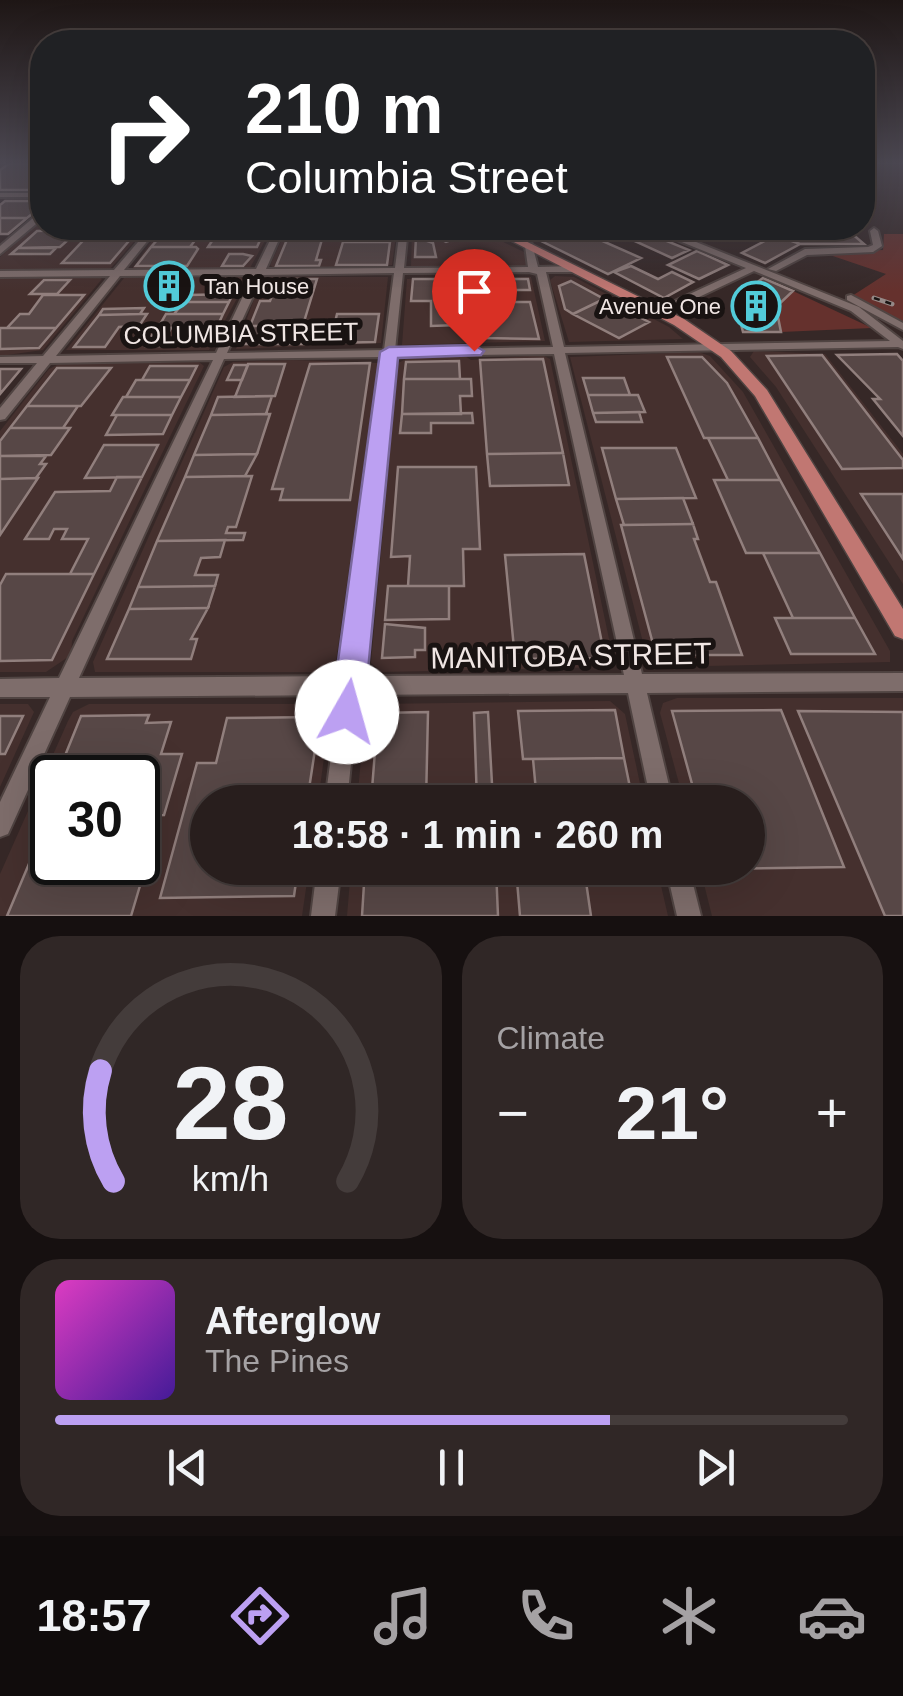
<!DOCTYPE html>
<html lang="en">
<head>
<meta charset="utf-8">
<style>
	body { margin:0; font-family:Arial,sans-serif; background:#302726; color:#f1f3f6; height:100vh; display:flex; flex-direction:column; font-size:38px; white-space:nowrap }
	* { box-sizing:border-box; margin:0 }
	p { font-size:32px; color:#a5a2a4 }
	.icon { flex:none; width:55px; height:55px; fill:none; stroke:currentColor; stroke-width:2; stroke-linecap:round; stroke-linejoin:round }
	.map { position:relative; height:916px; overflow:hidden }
	.panel { display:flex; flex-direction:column; gap:20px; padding:20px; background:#161010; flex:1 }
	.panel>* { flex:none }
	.hud { position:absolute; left:30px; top:30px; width:845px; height:210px; border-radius:40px; box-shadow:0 10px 40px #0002,0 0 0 2px #443c3b; background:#202124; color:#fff; overflow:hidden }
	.speed { position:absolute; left:30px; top:755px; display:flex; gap:20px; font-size:50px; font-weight:700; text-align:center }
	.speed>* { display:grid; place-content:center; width:130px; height:130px; border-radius:50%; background:#281e1d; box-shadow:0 10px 40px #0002,0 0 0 2px #443c3b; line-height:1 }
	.speed .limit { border:5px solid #111; border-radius:15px; background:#fff; color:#111 }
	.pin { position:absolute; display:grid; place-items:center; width:85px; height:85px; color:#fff; margin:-102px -42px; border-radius:50% 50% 50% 0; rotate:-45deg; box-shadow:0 0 10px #0007 }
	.pin .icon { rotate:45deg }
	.me { position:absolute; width:110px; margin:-55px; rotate:7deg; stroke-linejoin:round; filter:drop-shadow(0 0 8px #0008) }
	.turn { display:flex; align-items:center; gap:35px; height:210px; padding:0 50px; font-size:45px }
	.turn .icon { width:130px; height:130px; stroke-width:2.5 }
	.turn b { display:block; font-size:70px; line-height:85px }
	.big { font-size:75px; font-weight:800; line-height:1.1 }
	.panel .widget { flex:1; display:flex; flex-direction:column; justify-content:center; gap:15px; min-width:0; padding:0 35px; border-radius:40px; background:#302726 }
	.panel .dial { align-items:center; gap:0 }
	.dial svg { height:260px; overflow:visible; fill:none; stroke:#443c3b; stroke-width:7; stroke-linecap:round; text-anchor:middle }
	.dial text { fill:#f1f3f6; stroke:none }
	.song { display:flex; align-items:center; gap:30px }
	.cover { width:120px; height:120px; border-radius:15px; background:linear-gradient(135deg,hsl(310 70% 55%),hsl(260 70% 35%)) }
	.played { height:10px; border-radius:5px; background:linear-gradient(90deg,#bca0f2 70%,#443c3b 70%) }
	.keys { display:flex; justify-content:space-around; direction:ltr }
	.heat { display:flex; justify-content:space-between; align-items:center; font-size:55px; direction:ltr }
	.panel .tiles { flex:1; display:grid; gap:20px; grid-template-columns:1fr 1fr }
	.widget:last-child { grid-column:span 2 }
	.trip { position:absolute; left:190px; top:785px; width:575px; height:100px; border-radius:50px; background:#281e1d; box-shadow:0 10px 40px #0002,0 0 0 2px #443c3b; font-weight:800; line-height:100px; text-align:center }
	.menu { display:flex; height:160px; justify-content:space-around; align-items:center; background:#100c0c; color:#a5a2a4 }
	.menu .icon { width:70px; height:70px }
	.menu .on { color:#bca0f2 }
	.menu b { font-size:45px; color:#f1f3f6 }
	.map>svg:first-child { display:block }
</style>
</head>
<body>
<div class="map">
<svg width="903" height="916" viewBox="0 0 903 916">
	<rect width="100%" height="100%" fill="#362827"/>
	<path fill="#45302e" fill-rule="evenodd" d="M42,220v8h104l-36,41 -110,1v-13z
		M161,228h111l-22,40 -118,1z
		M287,228h110l-5,37 -117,4 -5,-4z
		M412,228h62l52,25 3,14h-118z
		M463,276l68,1 14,64 -143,4 5,-66z
		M555,276l19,1 95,50 14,12 -114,3 -19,-62z
		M240,277l6,5 -37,68h-143l58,-72z
		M262,277h126l-7,66 -145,6z
		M0,278l99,-1 3,2 -59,71 -43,6z
		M754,351l71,3 78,100v130l-127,-197 -26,-30z
		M698,352l12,4 33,36 147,259v11l-228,5 -15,-9 -77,-301z
		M465,356l6,4 71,-5 8,4 62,294 -4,14 -226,5 -11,-9 27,-300 10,-5z
		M293,360l85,3 -42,298 -13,11h-228l-2,-10 131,-295 9,-5z
		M199,362l5,4 -132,275 -1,14 -25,17h-46v-241l49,-62 10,-5z
		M677,698h226v218h-191l-12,-48h48v-66h-64l-24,-89 3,-10z
		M610,701l15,13 19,88h-287l8,-86 9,-12z
		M0,704h28l6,8 -34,75z
		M89,704h221l13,4 6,13 -11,81h-110v66h101l-7,48h-302v-42l68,-153 5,-9zM52,778h86v84h-86z
		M351,868h306l11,48h-321z"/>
	<path fill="#65312d" d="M884,234h19v90l-51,-28 34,-22 -65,-22 62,-2z
		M793,291l79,37 -91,4 -5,-25z"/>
	<path fill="#574746" stroke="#917f7d" stroke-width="2.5" d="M10,163h32v27h-42v-20z
		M5,201h37v5l-15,12h-27v-13z
		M0,218h27l-19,16h-8z
		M95,228h45l-30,35h-48z
		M419,228h49l6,4 -28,10z
		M573,228l68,30 -33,16 -75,-37z
		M625,228h10l54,22 -17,8 -57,-26z
		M325,229l-9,31h5l-2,6h-43l15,-36z
		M69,230l-7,9h7l-9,8 -42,1 19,-17z
		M234,230h31l-4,8h-32z
		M163,232h34l-4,7h-35z
		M788,232h62l14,12h-64l-20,-7z
		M776,235l24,9 -35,19 -23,-10z
		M416,237l17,6 3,14h-21z
		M214,238h47l-4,9h-49z
		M158,239h38l-6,8h-39z
		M343,242h47l-3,23h-51z
		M151,247h45l2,2 -11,17h-51z
		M18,248h38l-6,6h-39z
		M697,251l31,14 -29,14 -31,-14z
		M229,254h14l9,2 -9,10h-21z
		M631,266l27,13 14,-7 21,10 -29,16 -50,-26z
		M763,278l30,13 -17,16 5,25h-38l-7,-27 8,-13z
		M279,279h38l-14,46 -53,1 10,-25h10z
		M413,279h41v5h10l2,26h-8v15l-27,1v-25h-20z
		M475,279h53l2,11h-55z
		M44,280h26l-13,14h-27z
		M571,281l33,18 -31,15 -8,-5 -6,-23z
		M233,294l-4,8h-45l5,-7z
		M43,295h41l-28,33h-49l13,-14h9z
		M604,299l35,18 10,5 -30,16 -46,-24z
		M184,302h45l-6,12h-49z
		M481,302h49l9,37 -56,-1z
		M144,308l-4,6 -41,1 4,-6z
		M140,314h7l-8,12 -20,1 -14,20h-31l25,-32z
		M166,314h57l-6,13 -59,1z
		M337,314h42l-4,28 -45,1z
		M309,325l-5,19h-62l8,-18z
		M0,328h56l-17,20 -39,1z
		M155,330h15l-9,16h-15z
		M897,354l6,7v75l-30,-37h7l-43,-44z
		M822,355l81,105v8l-61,1 -75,-113z
		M667,357h35l25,26 31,55h-54z
		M543,359l20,94 -76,1 -7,-94z
		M459,361l1,18h-56l2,-17z
		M370,363l-20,137h-70l3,-11h-11l38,-125z
		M248,364h37l-10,32 -40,1z
		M234,365h14l-6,15h-15z
		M150,366h47l-7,14h-48z
		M57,368h54l-30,38h-54z
		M0,369h21l-21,25z
		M583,378h41l6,17h-42z
		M404,379h67l1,17h-12l1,18h-59z
		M136,380h54l-9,17h-55z
		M588,395h50l7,17 -52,1z
		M272,396l-6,18 -55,1 7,-18z
		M123,397h58l-9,18h-60z
		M27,406h51l-15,22h-53z
		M639,412l3,10h-46l-3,-9z
		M472,413l1,10h-42v10h-31l2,-19z
		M270,414l-13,40 -63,1 17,-40z
		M117,415h55l-9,19 -57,1z
		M10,428h60l-19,27 -51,1v-15z
		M708,438h50l22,42h-52z
		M104,445h54l-16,32 -57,1z
		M602,448h74l20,50 -80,1z
		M563,453l6,32 -79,1 -3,-32z
		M257,454l-12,22 -60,1 9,-22z
		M0,456h46l-6,8h6l-10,14 -36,1z
		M398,467h78l4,82h-17l1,37h-56l2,-30 -19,1z
		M252,476l-16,51h-8l-2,6h19l-2,7 -86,1 28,-64z
		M117,477h25l-48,97h-24l18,-35h-26l5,-10h-13l-5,10h-24l30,-47 55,-1z
		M38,478l-38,57v-56z
		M714,480h66l40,73h-74z
		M861,494h42v65z
		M683,498l10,26 -69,1 -8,-26z
		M693,524l5,15h-4l16,43h6l26,73h-86l-35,-130z
		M225,540l-5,17 -19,1 -6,17h23l-3,11 -77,1 19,-46z
		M763,553h57l35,65h-62z
		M584,554l21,104 -90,1 -10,-104z
		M6,574h88l-42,86 -52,1v-76z
		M215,586l-7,22 -79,1 9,-22z
		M388,586h61v33l-64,1z
		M208,608l-17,31h6l-6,20h-84l22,-50z
		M775,618h80l20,36h-84z
		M385,624l40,4v22h-10v7l-33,1z
		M615,710l9,48 -101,1 -5,-48z
		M781,710l63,157 -129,2 33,-1v-66h-51l-25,-91z
		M798,711l105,1v204h-18z
		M428,712l-2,90h-55l7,-89z
		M488,712l5,90h-16l-3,-89z
		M149,715l-3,8 25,-1 -10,32h21l-18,61 -26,1v-38h-82l25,-62z
		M0,716h23l-18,38h-5z
		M320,717l-13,85h-99v66h90l-4,28 -134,2 37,-135h19l11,-45z
		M624,758l9,44h-96l-4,-43z
		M52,785v33h-13z
		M151,815l-13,47v-46z
		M39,818h13v44h95l-16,54h-124l24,-57z
		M365,868h131l2,48h-136z
		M584,868l7,48h-71l-4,-47z"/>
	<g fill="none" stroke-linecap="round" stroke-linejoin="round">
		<g stroke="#504442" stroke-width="4">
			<path id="minor" d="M0,193h42v4h-42z
				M39,213h3v6l-42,35v-8z
				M150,228h8l-34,42 132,-1 20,-41h8l-18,41 129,-1 5,-40h8l-4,40 124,-1 -3,-21 7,-2 6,23 36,-1 5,3 -5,3h-28l18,75 326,-6 -39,-30 -97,-40 -91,43h-8v-4l91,-42 -94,-38 -1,-2h10l198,79 44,34v8l-5,-2 -333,6 77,321 261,-1v18l-256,2 26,109h-22l-23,-109 -270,2 -11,107h-22l14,-107 -269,2 -62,137 -8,3v-35l50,-105h-50v-18l59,-1 154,-318 -163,3 -45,56 -5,1v-12l37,-45h-37v-6l43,-1 67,-80 -110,1v-6l114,-1zM529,272l8,2 16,73 -158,3 8,-77zM394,273l-10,77 -157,3 36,-78zM253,275l-37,78 -160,3 64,-80zM554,354l70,321 -264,1 34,-320zM383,357l-42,319 -262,2 145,-319z
				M532,228h10l-27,12 -7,-2z
				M874,228l4,3 4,15 -9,6 -66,3 -31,16 -8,-2 37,-20 63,-2 5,-2 -3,-14z
				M851,295l52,28v7l-56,-30v-4z
				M317,868h24l-6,48h-24z
				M666,868h23l12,48h-24z"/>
		</g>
		<g stroke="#504442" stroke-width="3">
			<path id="major" d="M487,228h12l185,91 47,32 36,39 136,219v30l-8,-3 -140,-240 -34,-39 -47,-32z"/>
		</g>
		<use href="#minor" fill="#7e6d6b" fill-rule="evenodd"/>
		<use href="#major" fill="#c17772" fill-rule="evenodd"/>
		<g stroke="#958987" stroke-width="5">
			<path id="rail" d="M874,298l18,6"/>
		</g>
		<use href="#rail" stroke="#191312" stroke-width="2.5" stroke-dasharray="6" stroke-linecap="butt"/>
	</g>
	<linearGradient id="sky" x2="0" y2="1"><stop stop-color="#1e1615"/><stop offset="0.56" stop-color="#4c4852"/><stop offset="1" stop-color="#4c4852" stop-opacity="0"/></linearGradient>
	<rect width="903" height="291" fill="url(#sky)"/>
	<path fill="#bca0f2" stroke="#7a689d" stroke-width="2.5" d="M474,345l10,6 -3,4 -83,3 -34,354 -5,12 -12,5 -11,-5 -5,-12 49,-360 9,-5z"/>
	<defs>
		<g id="building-ring" transform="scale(2.5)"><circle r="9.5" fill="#191312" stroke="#52cbd9" stroke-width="1.5"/><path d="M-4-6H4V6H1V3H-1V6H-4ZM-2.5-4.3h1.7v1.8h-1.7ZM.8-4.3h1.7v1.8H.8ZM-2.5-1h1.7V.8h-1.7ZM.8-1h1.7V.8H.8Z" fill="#52cbd9"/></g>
	</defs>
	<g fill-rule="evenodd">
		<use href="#building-ring" x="169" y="286"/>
		<use href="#building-ring" x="756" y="306"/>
	</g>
	<g text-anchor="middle" stroke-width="10" stroke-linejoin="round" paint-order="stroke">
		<g font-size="22" fill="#f0e6e4" stroke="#191312" text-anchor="start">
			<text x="204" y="294">Tan House</text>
			<text x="721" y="314" text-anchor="end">Avenue One</text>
		</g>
		<g font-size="25" fill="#f0e6e4" stroke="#191312">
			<text transform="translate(241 333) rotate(-1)" y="9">COLUMBIA STREET</text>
		</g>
		<g font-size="30" fill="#f0e6e4" stroke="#191312">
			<text transform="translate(571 656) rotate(-1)" y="10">MANITOBA STREET</text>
		</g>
	</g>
</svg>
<div class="speed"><div class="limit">30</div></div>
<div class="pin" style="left:474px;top:351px;background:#d93025"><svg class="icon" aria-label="arrive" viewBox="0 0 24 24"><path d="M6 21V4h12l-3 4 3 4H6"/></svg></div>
<svg class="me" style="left:347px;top:712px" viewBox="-20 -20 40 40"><circle r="19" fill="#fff"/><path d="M0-13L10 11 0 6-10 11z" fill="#bca0f2"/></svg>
<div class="trip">18:58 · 1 min · 260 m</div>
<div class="hud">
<div class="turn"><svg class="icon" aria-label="right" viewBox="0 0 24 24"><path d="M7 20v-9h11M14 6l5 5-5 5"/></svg><div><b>210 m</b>Columbia Street</div></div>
</div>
</div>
<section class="panel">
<div class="tiles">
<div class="widget dial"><svg viewBox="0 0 100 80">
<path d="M14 69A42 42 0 1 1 86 69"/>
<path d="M14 69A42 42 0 0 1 10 35" stroke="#bca0f2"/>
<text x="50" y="56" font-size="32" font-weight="700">28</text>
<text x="50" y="72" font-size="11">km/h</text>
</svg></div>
<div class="widget"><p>Climate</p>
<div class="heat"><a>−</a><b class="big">21°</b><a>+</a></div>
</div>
<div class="widget">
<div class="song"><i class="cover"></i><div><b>Afterglow</b><p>The Pines</p></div></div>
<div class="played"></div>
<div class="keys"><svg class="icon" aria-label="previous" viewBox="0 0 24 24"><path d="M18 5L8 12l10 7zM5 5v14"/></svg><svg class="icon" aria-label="pause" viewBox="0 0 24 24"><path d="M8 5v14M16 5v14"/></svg><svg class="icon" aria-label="next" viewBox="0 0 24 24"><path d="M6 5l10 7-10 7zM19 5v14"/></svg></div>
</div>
</div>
</section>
<nav class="menu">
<b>18:57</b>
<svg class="icon on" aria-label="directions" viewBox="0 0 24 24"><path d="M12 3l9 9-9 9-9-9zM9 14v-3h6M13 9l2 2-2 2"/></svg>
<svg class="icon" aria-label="music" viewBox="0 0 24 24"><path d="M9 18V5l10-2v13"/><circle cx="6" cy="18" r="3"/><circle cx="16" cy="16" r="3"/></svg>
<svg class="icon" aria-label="phone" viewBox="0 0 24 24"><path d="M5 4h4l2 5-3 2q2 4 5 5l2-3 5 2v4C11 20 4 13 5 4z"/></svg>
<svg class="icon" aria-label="climate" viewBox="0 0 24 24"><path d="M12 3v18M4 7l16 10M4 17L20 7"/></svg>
<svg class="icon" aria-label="car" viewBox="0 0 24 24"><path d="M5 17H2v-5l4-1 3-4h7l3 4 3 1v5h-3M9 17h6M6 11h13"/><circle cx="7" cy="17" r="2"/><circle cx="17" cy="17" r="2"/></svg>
</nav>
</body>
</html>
